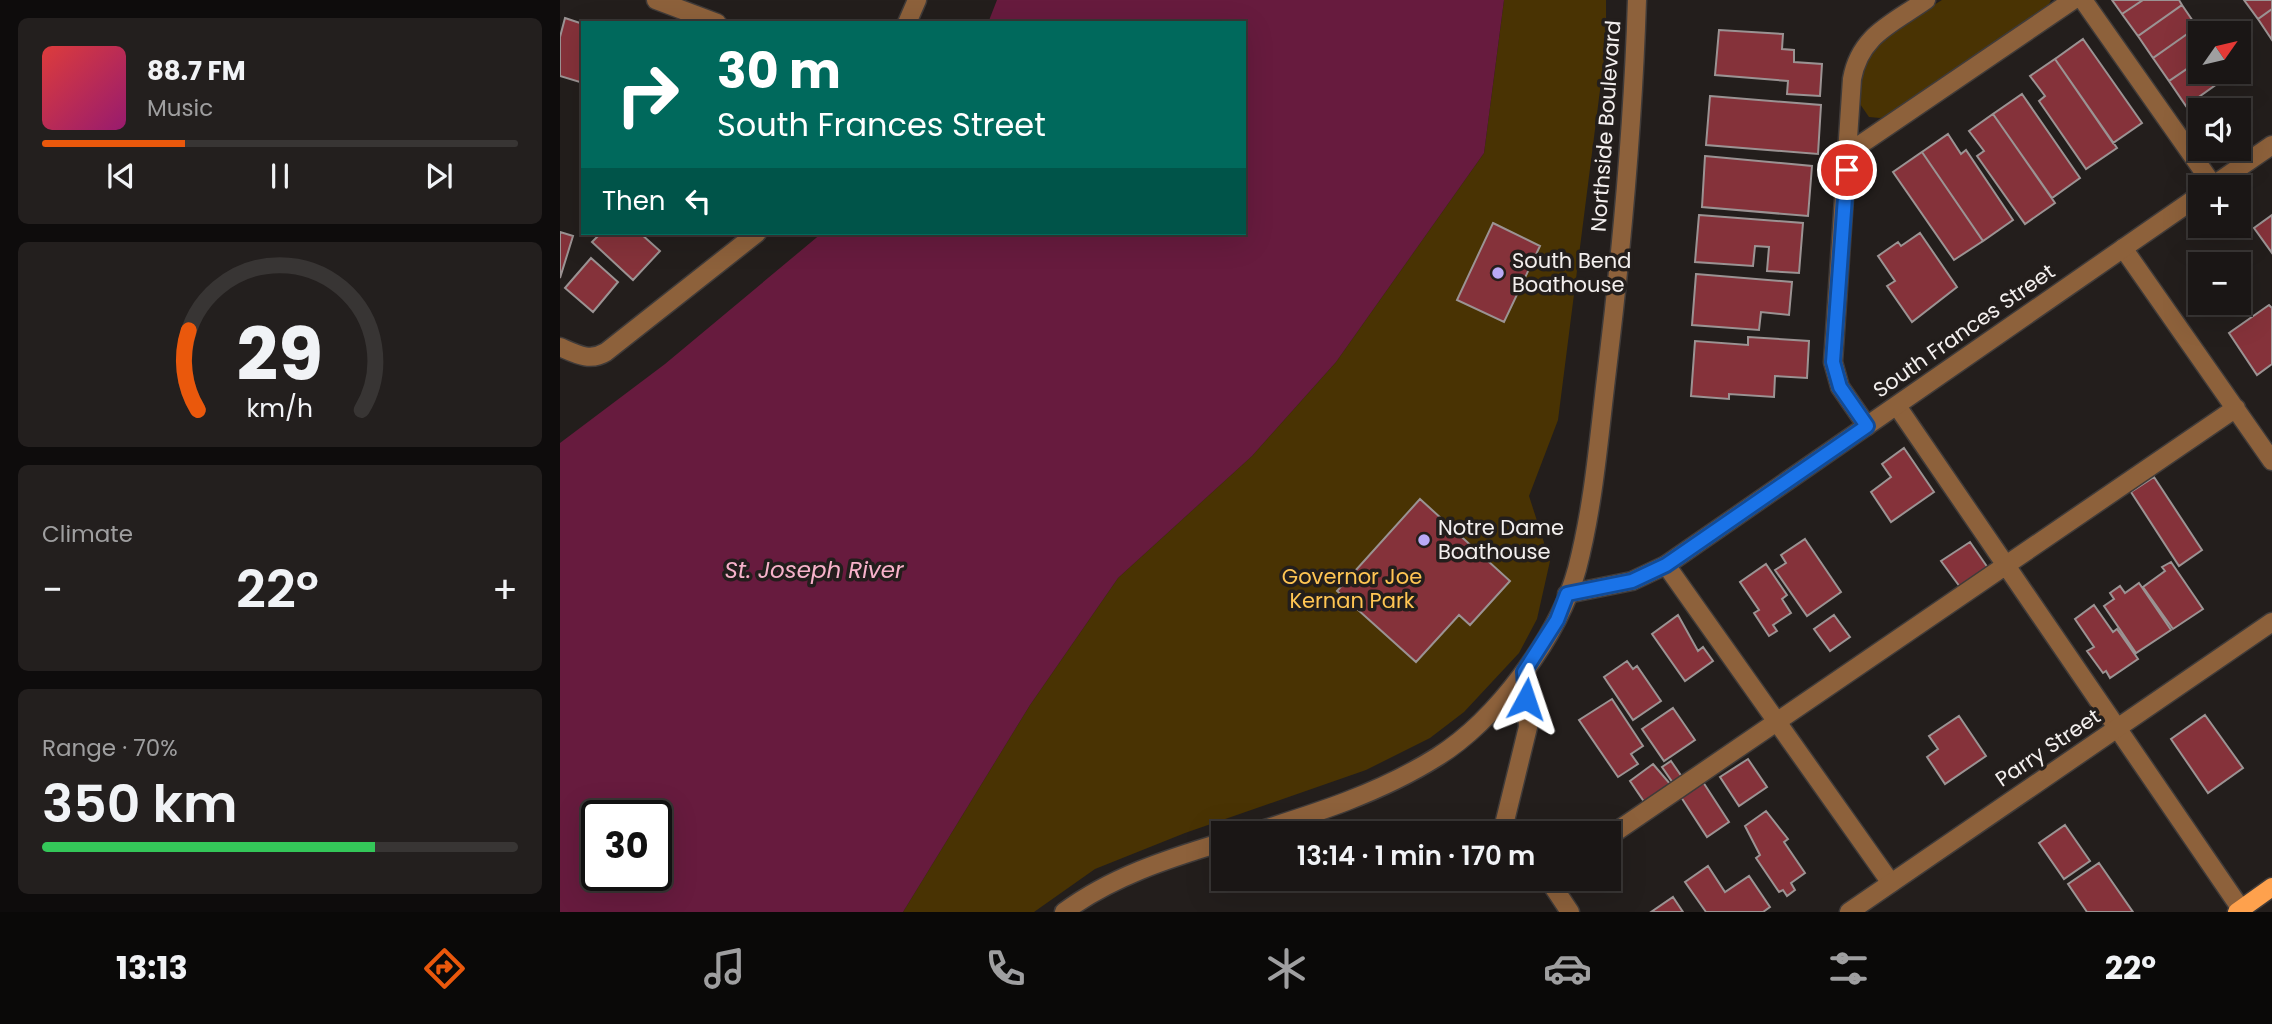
<!DOCTYPE html>
<html lang="en">
<head>
<meta charset="utf-8">
<style>
	body { margin:0; font-family:Poppins,sans-serif; background:#231f1e; color:#f1f3f6; height:100vh; display:flex; flex-direction:column; font-size:26px; white-space:nowrap }
	* { box-sizing:border-box; margin:0 }
	p { font-size:23px; color:#9f9fa0 }
	.icon { flex:none; width:38px; height:38px; fill:none; stroke:currentColor; stroke-width:2; stroke-linecap:round; stroke-linejoin:round }
	.map { position:relative; flex:1; overflow:hidden }
	.side { display:flex; flex-direction:column; gap:18px; padding:18px; background:#0e0c0c; width:560px }
	.side>* { flex:none }
	.top-card { position:absolute; left:21px; top:21px; width:665px; height:214px; border-radius:0px; box-shadow:0 7px 28px #0002,0 0 0 2px #383534; background:#00695c; color:#fff; overflow:hidden }
	.needle { width:46px; rotate:56deg }
	.buttons { position:absolute; left:1628px; top:21px; display:grid; gap:14px }
	.buttons a { display:grid; place-items:center; width:63px; height:63px; border-radius:0px; background:#1a1615; box-shadow:0 7px 28px #0002,0 0 0 2px #383534; font-size:35px }
	.speed { position:absolute; left:21px; top:800px; display:flex; gap:14px; font-size:35px; font-weight:700; text-align:center }
	.speed>* { display:grid; place-content:center; width:91px; height:91px; border-radius:50%; background:#1a1615; box-shadow:0 7px 28px #0002,0 0 0 2px #383534; line-height:1 }
	.speed .limit { border:4px solid #111; border-radius:10px; background:#fff; color:#111 }
	.pin { position:absolute; display:grid; place-items:center; width:60px; height:60px; color:#fff; margin:-30px; border:4px solid #fff; border-radius:50%; box-shadow:0 2px 7px #0007 }
	.me { position:absolute; width:77px; margin:-38px; rotate:5deg; stroke-linejoin:round; filter:drop-shadow(0 0 5px #0008) }
	.turn { display:flex; align-items:center; gap:24px; height:147px; padding:0 21px; font-size:32px }
	.turn .icon { width:91px; height:91px; stroke-width:2.5 }
	.turn b { display:block; font-size:49px; line-height:60px }
	.then { display:flex; align-items:center; height:66px; padding:0 21px; background:#0003; gap:14px; font-size:26px }
	.big { font-size:52px; font-weight:600; line-height:1.1 }
	.side .widget { flex:1; display:flex; flex-direction:column; justify-content:center; gap:10px; min-width:0; padding:0 24px; border-radius:10px; background:#231f1e }
	.side .dial { align-items:center; gap:0 }
	.dial svg { height:182px; overflow:visible; fill:none; stroke:#383534; stroke-width:7; stroke-linecap:round; text-anchor:middle }
	.dial text { fill:#f1f3f6; stroke:none }
	.song { display:flex; align-items:center; gap:21px }
	.cover { width:84px; height:84px; border-radius:10px; background:linear-gradient(135deg,hsl(0 70% 55%),hsl(320 70% 35%)) }
	.played { height:7px; border-radius:4px; background:linear-gradient(90deg,#ea580c 30%,#383534 30%) }
	.keys { display:flex; justify-content:space-around; direction:ltr }
	.heat { display:flex; justify-content:space-between; align-items:center; font-size:38px; direction:ltr }
	.charge { height:10px; border-radius:5px; background:linear-gradient(90deg,#34c759 70%,#383534 0) }
	.trip { position:absolute; left:651px; top:821px; width:410px; height:70px; border-radius:0px; background:#1a1615; box-shadow:0 7px 28px #0002,0 0 0 2px #383534; font-weight:600; line-height:70px; text-align:center }
	.menu { display:flex; height:112px; justify-content:space-around; align-items:center; background:#0a0908; color:#9f9fa0 }
	.menu .icon { width:49px; height:49px }
	.menu .active { color:#ea580c }
	.menu b { font-size:32px; color:#f1f3f6 }
	main { display:flex; flex:1; min-height:0 }
	.map>svg:first-child { display:block }
</style>
</head>
<body>
<main>
<section class="side">
<div class="widget">
<div class="song"><i class="cover"></i><div><b>88.7 FM</b><p>Music</p></div></div>
<div class="played"></div>
<div class="keys"><svg class="icon" aria-label="previous" viewBox="0 0 24 24"><path d="M18 5L8 12l10 7zM5 5v14"/></svg><svg class="icon" aria-label="pause" viewBox="0 0 24 24"><path d="M8 5v14M16 5v14"/></svg><svg class="icon" aria-label="next" viewBox="0 0 24 24"><path d="M6 5l10 7-10 7zM19 5v14"/></svg></div>
</div>
<div class="widget dial"><svg viewBox="0 0 100 80">
<path d="M14 69A42 42 0 1 1 86 69"/>
<path d="M14 69A42 42 0 0 1 10 34" stroke="#ea580c"/>
<text x="50" y="56" font-size="32" font-weight="700">29</text>
<text x="50" y="72" font-size="11">km/h</text>
</svg></div>
<div class="widget"><p>Climate</p>
<div class="heat"><a>−</a><b class="big">22°</b><a>+</a></div>
</div>
<div class="widget"><p>Range · 70%</p><b class="big">350 km</b><div class="charge"></div></div>
</section>
<div class="map">
<svg width="1712" height="912" viewBox="0 0 1712 912">
	<rect width="100%" height="100%" fill="#231e1c"/>
	<path fill="#493303" d="M944,0h102v43l-48,377 -29,76 21,65 -13,58 -18,34 -55,59 -34,26 -64,32 -181,63 -90,36 -61,43h-131l127,-207 88,-127 134,-122 84,-94 148,-209z
		M1382,0h109l-4,8 -155,106 -12,4 -11,-1 -9,-13c1,-16 0,-35 8,-48 14,-24 51,-41 74,-56z"/>
	<path fill="#671b3e" fill-rule="evenodd" d="M437,0h507l-20,153 -148,209 -84,94 -134,122 -88,127 -127,207h-343v-469l105,-79 157,-131h422v-210h-256zM37,816h59v59h-59z"/>
	<path fill="#85323a" stroke="#9b9393" stroke-width="2" d="M1552,0h31l-21,14z
		M1583,0h36l3,5 -44,31 -16,-22z
		M1684,0h28v9l-14,10z
		M1622,5l15,22 -44,31 -15,-22z
		M1712,9v31l-14,-21z
		M5,18l18,6v59l-23,-7v-39z
		M1637,27l5,6h-2v27l-31,21 -16,-23z
		M1159,30l64,4 -1,15 12,1v12l28,2 -2,32 -33,-2 1,-13 -73,-6z
		M1523,39l59,84 -29,20 -58,-84z
		M1495,59l62,89 -31,21 -47,-68 6,-5 -15,-20z
		M1640,60v12l31,2 -45,32 -17,-25z
		M1462,94l58,84 -28,20 -59,-84z
		M1150,96l111,9 -3,49 -112,-9z
		M1433,114l62,89 -30,21 -48,-68 7,-5 -15,-20z
		M1388,134l13,20 5,-4 47,70 -30,21 -61,-89z
		M1362,152l61,89 -29,19 -61,-88z
		M1145,156l107,10 -4,50 -106,-9z
		M1139,215l104,8 -4,50 -32,-2 2,-24 -14,-1 -2,20 -58,-4z
		M1712,215v38l-18,-25z
		M933,223l47,23 -36,76 -47,-22z
		M0,232l13,4 -13,42z
		M41,233h39l20,18 -27,29 -41,-38z
		M1360,233l37,54 -45,35 -25,-36 8,-5 -17,-25 20,-14 3,4z
		M31,258l27,24 -25,30 -28,-24z
		M1136,274l96,8 -3,33 -28,-3 -2,18 -67,-5z
		M1709,305l3,3v56l-15,11 -28,-42z
		M1188,337l61,4 -2,37 -32,-2 -1,21 -45,-3v5l-38,-3 4,-55 53,4z
		M1344,448l30,44 -43,30 -20,-30 20,-15 -9,-13z
		M1594,477l48,73 -23,16 -48,-74z
		M860,499l90,82 -40,44 -11,-10 -43,47 -79,-71z
		M1245,539l36,53 -34,24 -32,-46 11,-7 -5,-8z
		M1410,542l18,26 -28,19 -19,-26z
		M1611,562l32,47 -30,20 -30,-42 22,-16 -3,-4z
		M1206,564l21,31 -5,4 9,14 -18,12 4,6 -8,5 -15,-23 5,-3 -19,-28z
		M1579,583l32,47 -35,23 -32,-47 10,-7 -4,-6 10,-7 5,7z
		M1534,605l19,27 4,-3 21,30 -28,19 -4,-7 -3,2 -16,-22 7,-4 -19,-28z
		M1118,615l20,36 5,-4 10,14 -28,20 -33,-47z
		M1274,615l16,22 -20,14 -16,-22z
		M1067,661l6,8 4,-3 24,35 -28,19 -29,-43z
		M1052,699l31,47 -12,8 7,10 -20,13 -39,-57z
		M1113,708l22,32 -31,21 -22,-32z
		M1645,715l38,53 -35,25 -37,-54z
		M1399,716l27,40 -41,28 -18,-27 11,-8 -9,-13z
		M1188,759l19,28 -28,19 -19,-29z
		M1111,761l11,16 -9,6 -11,-16z
		M1093,764l18,21 -26,18 -15,-22z
		M1143,782l26,40 -22,15 -26,-40z
		M1206,811l22,28 -4,3 21,31 -14,10 4,7 -8,6 -4,-6 -4,2 -23,-34 4,-3 -15,-29z
		M1505,825l25,36 -26,18 -25,-36z
		M1539,863l34,49h-46l-19,-28z
		M1148,866l17,26 24,-16 21,31 -7,5h-57l-21,-30z
		M1113,897l10,15h-32z"/>
	<g fill="none" stroke-linecap="round" stroke-linejoin="round">
		<g stroke="#403b39" stroke-width="21">
			<path id="service" d="M1523,0l130,185
				M1288,153l225,-153
				M1563,248l149,213
				M1337,406l344,503
				M1307,426l-27,-39 -7,-25 19,-283c8,-44 40,-55 74,-79
				M1106,565l225,318
				M1048,837l628,-429
				M988,879l22,33"/>
		</g>
		<g stroke="#403b39" stroke-width="21">
			<path id="minor" d="M96,0l61,23
				M347,23l10,-23
				M1651,187l61,-42
				M0,347c16,7 30,15 46,5l151,-119
				M1007,594l65,-13 34,-16 534,-370
				M942,833l26,-106 -4,-55
				M1289,912l423,-290"/>
		</g>
		<g stroke="#403b39" stroke-width="21">
			<path id="tertiary" d="M692,833c64,-20 128,-40 185,-76 59,-37 122,-121 140,-188 17,-65 22,-133 30,-199 15,-123 26,-246 30,-370
				M504,912c47,-35 103,-53 159,-70"/>
		</g>
		<g stroke="#403b39" stroke-width="21">
			<path id="primary" d="M1677,912l35,-25"/>
		</g>
		<use href="#service" stroke="#8d613b" stroke-width="18"/>
		<use href="#minor" stroke="#8d613b" stroke-width="18"/>
		<use href="#tertiary" stroke="#8d613b" stroke-width="18"/>
		<use href="#primary" stroke="#fea14d" stroke-width="18"/>
	</g>
	<g fill="none" stroke-linecap="round" stroke-linejoin="round">
		<g stroke="#114b97" stroke-width="18">
			<path id="route" d="M966,699l-2,-27 33,-52 10,-26 65,-13 34,-16 201,-139 -27,-39 -7,-25 14,-192"/>
		</g>
		<use href="#route" stroke="#1a73e8" stroke-width="12"/>
	</g>
	<g fill="#baaaf6" stroke="#231e1c" stroke-width="2.5">
		<circle cx="938" cy="273" r="7"/>
		<circle cx="864" cy="540" r="7"/>
	</g>
	<g text-anchor="middle" stroke-width="7" stroke-linejoin="round" paint-order="stroke">
		<g font-size="21" fill="#f3efee" stroke="#231e1c">
			<text transform="translate(1046 126) rotate(-86)" y="7">Northside Boulevard</text>
			<text transform="translate(1404 331) rotate(-35)" y="7">South Frances Street</text>
			<text transform="translate(1488 748) rotate(-34)" y="7">Parry Street</text>
		</g>
		<g font-size="21" fill="#f3efee" stroke="#231e1c" text-anchor="start">
			<text x="952" y="268">South Bend<tspan x="952" dy="24">Boathouse</tspan></text>
			<text x="878" y="535">Notre Dame<tspan x="878" dy="24">Boathouse</tspan></text>
		</g>
		<g font-size="21" fill="#ffc553" stroke="#231e1c">
			<text x="792" y="584">Governor Joe<tspan x="792" dy="24">Kernan Park</tspan></text>
		</g>
		<g font-size="23" font-style="italic" fill="#f7b2ca" stroke="#231e1c">
			<text x="254" y="578">St. Joseph River</text>
		</g>
	</g>
</svg>
<div class="buttons">
<a><svg class="needle" viewBox="-14 -14 28 28"><path d="M0-13l5 13h-10z" fill="#e53935"/><path d="M0 13l5-13h-10z" fill="#9f9fa0"/></svg></a>
<a><svg class="icon" aria-label="sound" viewBox="0 0 24 24"><path d="M4 9h4l5-4v14l-5-4H4zM17 9q2 3 0 6"/></svg></a>
<a>+</a>
<a>−</a>
</div>
<div class="speed"><div class="limit">30</div></div>
<div class="pin" style="left:1287px;top:170px;background:#d93025"><svg class="icon" aria-label="arrive" viewBox="0 0 24 24"><path d="M6 21V4h12l-3 4 3 4H6"/></svg></div>
<svg class="me" style="left:966px;top:699px" viewBox="-20 -20 40 40"><path d="M0-17L14 15 0 8-14 15z" fill="#1a73e8" stroke="#fff" stroke-width="4"/></svg>
<div class="trip">13:14 · 1 min · 170 m</div>
<div class="top-card">
<div class="turn"><svg class="icon" aria-label="right" viewBox="0 0 24 24"><path d="M7 20v-9h11M14 6l5 5-5 5"/></svg><div><b>30 m</b>South Frances Street</div></div>
<div class="then">Then<svg class="icon" aria-label="left" viewBox="0 0 24 24"><path d="M17 20v-9H6M10 6l-5 5 5 5"/></svg></div>
</div>
</div>
</main>
<nav class="menu">
<b>13:13</b>
<svg class="icon active" aria-label="directions" viewBox="0 0 24 24"><path d="M12 3l9 9-9 9-9-9zM9 14v-3h6M13 9l2 2-2 2"/></svg>
<svg class="icon" aria-label="music" viewBox="0 0 24 24"><path d="M9 18V5l10-2v13"/><circle cx="6" cy="18" r="3"/><circle cx="16" cy="16" r="3"/></svg>
<svg class="icon" aria-label="phone" viewBox="0 0 24 24"><path d="M5 4h4l2 5-3 2q2 4 5 5l2-3 5 2v4C11 20 4 13 5 4z"/></svg>
<svg class="icon" aria-label="climate" viewBox="0 0 24 24"><path d="M12 3v18M4 7l16 10M4 17L20 7"/></svg>
<svg class="icon" aria-label="car" viewBox="0 0 24 24"><path d="M5 17H2v-5l4-1 3-4h7l3 4 3 1v5h-3M9 17h6M6 11h13"/><circle cx="7" cy="17" r="2"/><circle cx="17" cy="17" r="2"/></svg>
<svg class="icon" aria-label="filters" viewBox="0 0 24 24"><path d="M4 7h16M4 17h16"/><circle cx="9" cy="7" r="2"/><circle cx="15" cy="17" r="2"/></svg>
<b>22°</b>
</nav>
</body>
</html>
